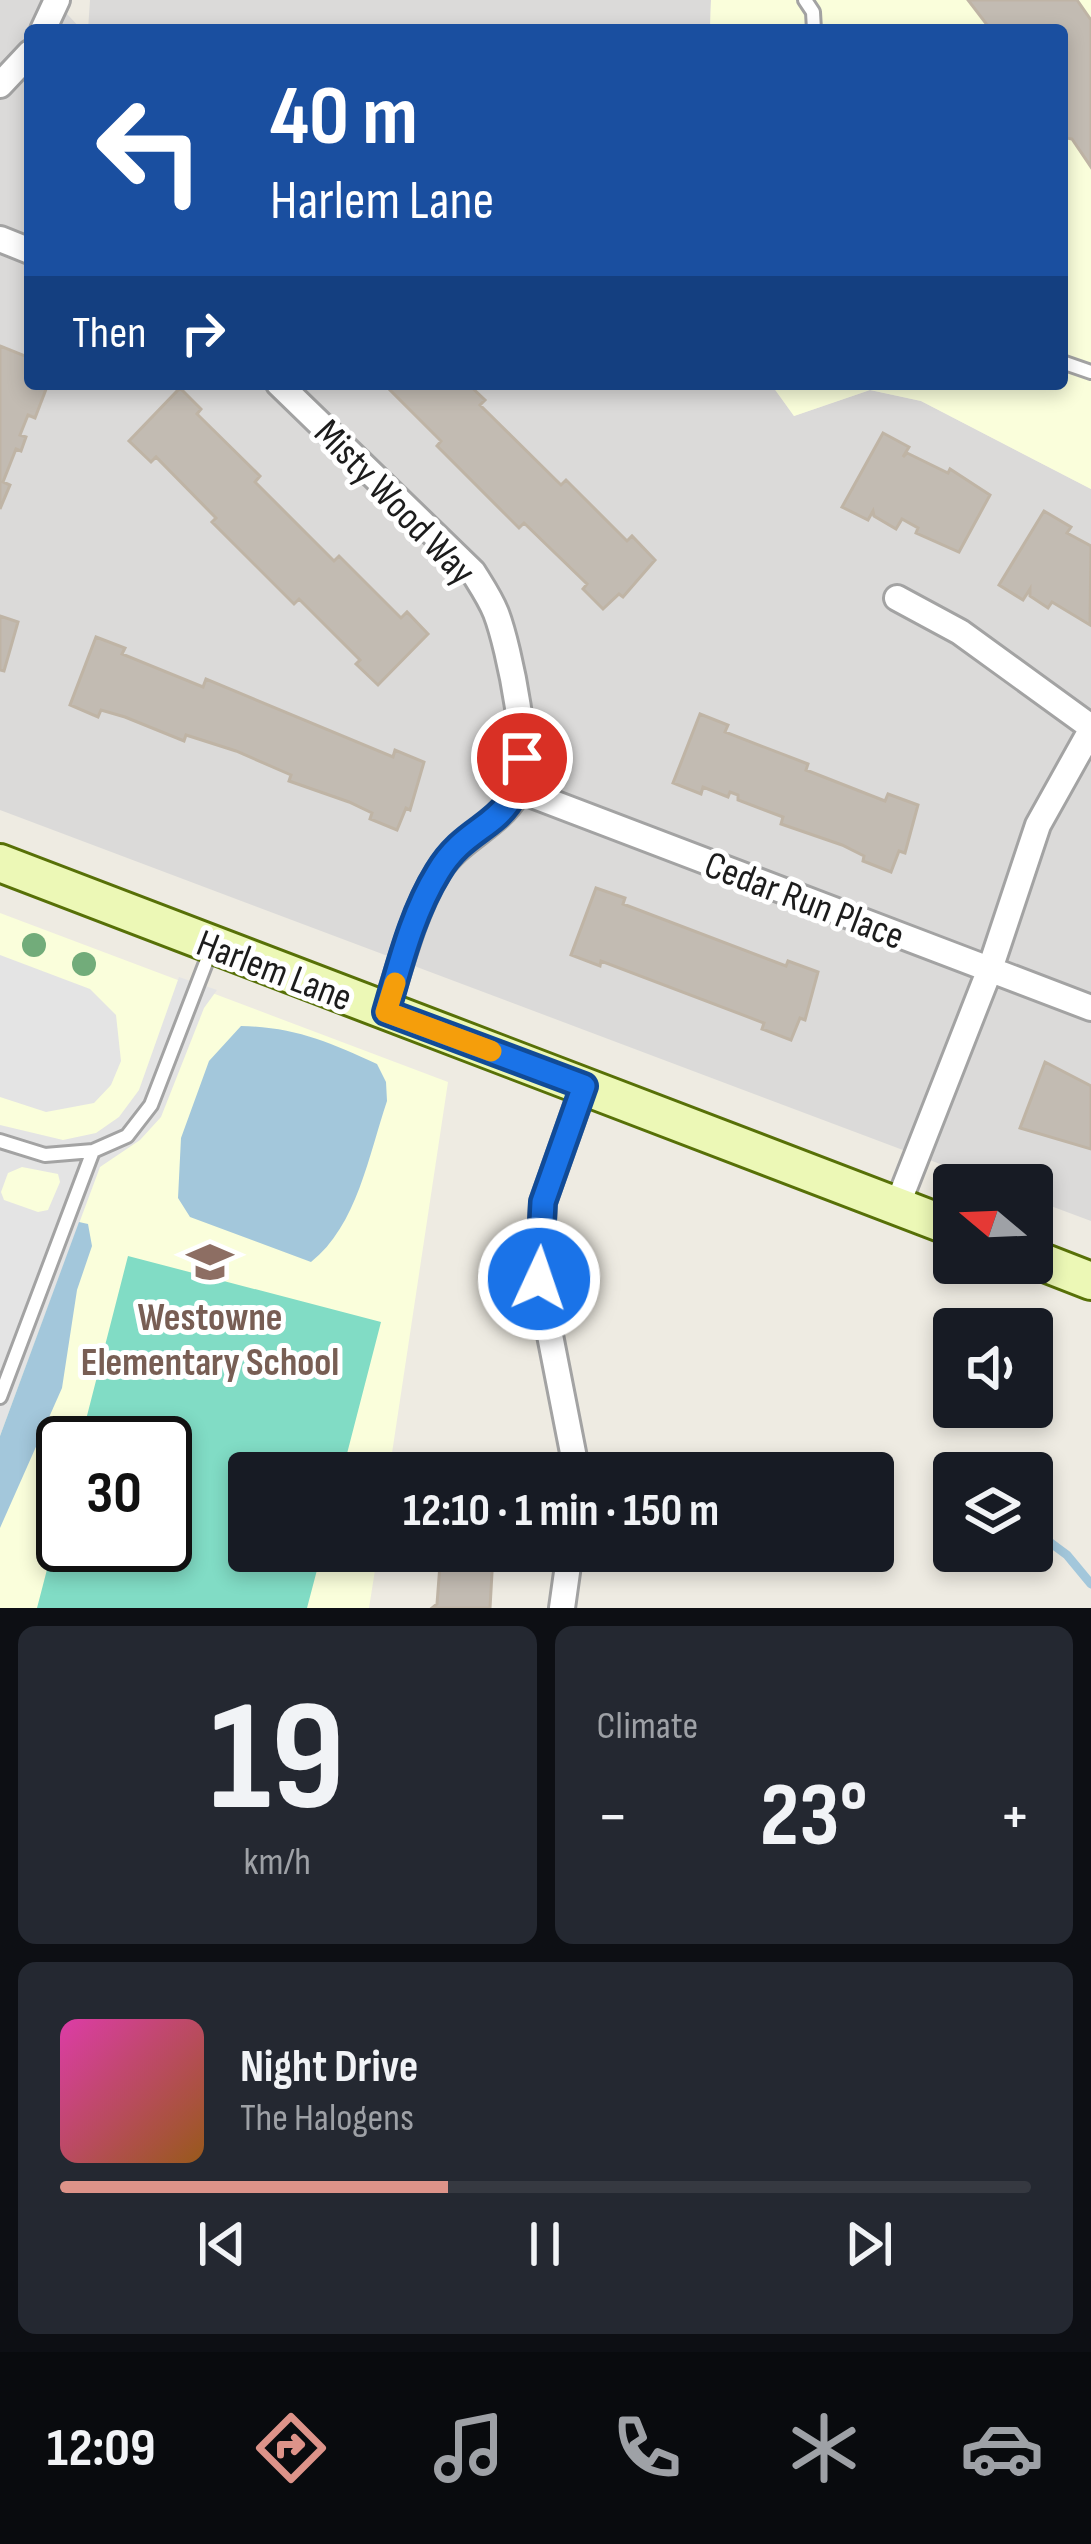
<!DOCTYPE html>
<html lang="en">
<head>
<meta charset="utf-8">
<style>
	body { margin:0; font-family:"Sofia Sans Condensed",sans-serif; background:#242831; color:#f1f3f6; height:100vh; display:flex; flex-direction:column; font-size:45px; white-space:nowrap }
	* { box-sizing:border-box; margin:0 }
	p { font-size:39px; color:#9ea1a6 }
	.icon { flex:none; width:66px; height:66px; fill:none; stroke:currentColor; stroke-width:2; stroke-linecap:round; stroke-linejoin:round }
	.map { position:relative; height:1608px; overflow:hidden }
	.panel { display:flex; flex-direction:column; gap:18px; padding:18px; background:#0d0f14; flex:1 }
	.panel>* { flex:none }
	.hud { position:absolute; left:24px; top:24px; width:1044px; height:366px; border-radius:12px; box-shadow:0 6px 18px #0003; background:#1a4fa0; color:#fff; overflow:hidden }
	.needle { width:78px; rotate:289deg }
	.tools { position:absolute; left:933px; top:1164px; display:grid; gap:24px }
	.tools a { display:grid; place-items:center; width:120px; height:120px; border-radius:12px; background:#171b24; box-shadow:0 6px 18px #0003; font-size:60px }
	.speed { position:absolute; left:36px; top:1416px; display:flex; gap:24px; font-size:60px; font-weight:700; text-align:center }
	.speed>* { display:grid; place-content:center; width:156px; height:156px; border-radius:50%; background:#171b24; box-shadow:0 6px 18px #0003; line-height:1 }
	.speed .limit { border:6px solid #111; border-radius:18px; background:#fff; color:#111 }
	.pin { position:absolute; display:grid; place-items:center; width:102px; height:102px; color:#fff; margin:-51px; border:6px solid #fff; border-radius:50%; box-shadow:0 3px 12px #0007 }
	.me { position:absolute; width:132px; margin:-66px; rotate:3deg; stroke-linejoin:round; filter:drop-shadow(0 0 9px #0008) }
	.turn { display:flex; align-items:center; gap:42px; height:252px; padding:0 48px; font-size:54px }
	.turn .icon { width:156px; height:156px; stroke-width:2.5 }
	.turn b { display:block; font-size:84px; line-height:102px }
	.then { display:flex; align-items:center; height:114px; padding:0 48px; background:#0003; gap:24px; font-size:45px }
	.big { font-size:90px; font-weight:700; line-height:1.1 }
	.panel .widget { flex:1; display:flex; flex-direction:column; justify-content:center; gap:18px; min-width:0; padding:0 42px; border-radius:18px; background:#242831 }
	.panel .dial { align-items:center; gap:0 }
	.dial b { font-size:156px; line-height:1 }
	.song { display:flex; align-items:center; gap:36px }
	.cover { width:144px; height:144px; border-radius:18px; background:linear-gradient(135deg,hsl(320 70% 55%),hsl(30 70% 35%)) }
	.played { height:12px; border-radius:6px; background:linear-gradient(90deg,#dd9389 40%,#363941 40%) }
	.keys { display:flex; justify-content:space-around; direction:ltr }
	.heat { display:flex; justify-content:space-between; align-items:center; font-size:66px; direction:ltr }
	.panel .tiles { flex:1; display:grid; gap:18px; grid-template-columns:1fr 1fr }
	.widget:last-child { grid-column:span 2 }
	.trip { position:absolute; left:228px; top:1452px; width:666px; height:120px; border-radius:12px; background:#171b24; box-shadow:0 6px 18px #0003; font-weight:700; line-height:120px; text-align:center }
	.dock { display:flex; height:192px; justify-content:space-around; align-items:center; background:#090b0e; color:#9ea1a6 }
	.dock .icon { width:84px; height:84px }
	.dock .current { color:#dd9389 }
	.dock b { font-size:54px; color:#f1f3f6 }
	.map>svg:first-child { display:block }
</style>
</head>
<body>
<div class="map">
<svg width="1091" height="1608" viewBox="0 0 1091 1608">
	<rect width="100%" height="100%" fill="#eeebe2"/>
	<path fill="#dbdad9" d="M0,0h54l28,30h-52v354h741l23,32 76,-26 51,11 170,88v732l-59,-22v-14h-36l-996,-375z
		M90,0h621l-1,30h-622z"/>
	<path fill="#fafedb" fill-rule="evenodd" d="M711,0h380v489l-170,-88 -51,-11 -76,26 -23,-32h291v-354h-352z
		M0,913l448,169 -59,391h-140v78h129l-9,57h-369zM63,1443h102v102h-102z"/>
	<path fill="#81dcc5" d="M128,1256l253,66 -39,151h-93v78h73l-15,57h-270l26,-100v37h102v-102h-85z"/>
	<path fill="#e4e4e4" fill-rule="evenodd" d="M0,955l90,34 26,26 5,46 -10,24 -17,18 -48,9 -46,-15z
		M179,977l38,13 -13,18 -43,109 -21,23 -40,27 -100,269v-311l63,15 33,-7 23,-16 20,-27zM22,1167l36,7 2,8 -12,28 -10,2 -34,-12 -3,-8 7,-19z"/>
	<path fill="#a3c7db" d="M241,1026c53,1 88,16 136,38l9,18 1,19c-18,53 -30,125 -76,161l-121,-45 -12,-19 3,-60 28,-77z
		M79,1222l9,2 4,22 -15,44 -15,98 -62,140v-92z"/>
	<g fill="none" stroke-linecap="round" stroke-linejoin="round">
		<path stroke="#a3c7db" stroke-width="9" d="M1032,1529l35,26 24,29"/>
	</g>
	<path fill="#c2bbb2" stroke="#bfb4a5" stroke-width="3" d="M968,0h109l14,20v147l-19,-28 -10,-2v-107h-71z
		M0,346l30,12v26h18l-13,34 -7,-3 -8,20 6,2 -5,14 -5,-2 -13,33 7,3 -10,24z
		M384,384h84l17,16 -5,5 81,80 5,-5 61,61 5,-5 23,24 -32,37 -4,-3 -16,15 -20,-20 4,-5 -63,-61 -5,5 -82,-82 4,-5z
		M180,388l21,21 -4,5 63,62 -5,6 79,79 5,-5 62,62 6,-6 21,22 -50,51 -22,-21 4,-4 -61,-61 -5,5 -82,-82 4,-4 -60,-61 -5,5 -22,-21z
		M883,433l26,14 -6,10 4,-4 41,20 2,-4 40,26 -31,57 -43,-19 2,-5 -16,-9 -6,10 -22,-13 -1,-5 -5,9 -26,-13z
		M1044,511l27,16 -4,6 24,13 -1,79 -38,-23 -4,6 -18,-12v-7l-7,11 -24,-15z
		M0,616l18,6 -14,49 -4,-1z
		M96,637l29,11 -3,6 81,33 3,-8 187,78 2,-7 29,12 -14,48 -4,-2 -9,22 -27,-11 2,-6 -23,-11 -60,-21 2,-6 -55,-24 -50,-16 -2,6 -59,-24 -24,-7 -3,7 -28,-12z
		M700,714l28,11 -3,7 83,32 -2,6 79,31 3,-7 30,11 -13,48 -6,-2 -8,21 -28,-11 1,-5 -22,-11 -61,-21 2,-7 -45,-17v-5l-8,-3 -2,5 -25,-10 -2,7 -28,-11z
		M596,888l29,10 -2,6 163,62 2,-5 30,11 -13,48 -5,-2 -9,22 -29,-11 2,-6 -163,-62 -1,5 -29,-11z
		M1045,1062l46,24v63l-71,-21z
		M441,1551l52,4 -3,53h-58l5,-4z"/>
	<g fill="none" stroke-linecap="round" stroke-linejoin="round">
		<g stroke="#a3a3a3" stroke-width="18">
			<path id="lane" d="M805,0l8,12 1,18
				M1062,362l29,10
				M0,1141l45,14 48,-4 -93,246
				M93,1151l34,-15 24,-31 61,-158"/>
		</g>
		<g stroke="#a3a3a3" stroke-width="30">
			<path id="street" d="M43,30l14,-30
				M0,85l30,-32
				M0,239l30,12
				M279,384l194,188c8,13 17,26 23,41 13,34 38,151 20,182 -19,32 -58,44 -78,77 -26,43 -37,93 -53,140
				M897,598l63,34 131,95
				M519,790l572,218
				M897,1206l93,-237 48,-144 53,-95
				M577,1473l-38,-194 4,-77 41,-116
				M562,1608l8,-57"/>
		</g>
		<g stroke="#577007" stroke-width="42">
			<path id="secondary" d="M0,863l954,365
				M1032,1258l59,23"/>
		</g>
		<use href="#lane" stroke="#fff" stroke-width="12"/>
		<use href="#street" stroke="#fff" stroke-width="24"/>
		<use href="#secondary" stroke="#ecf8b6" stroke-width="36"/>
	</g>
	<g fill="#72ac7a">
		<circle cx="34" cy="945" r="12"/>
		<circle cx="84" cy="964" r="12"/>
	</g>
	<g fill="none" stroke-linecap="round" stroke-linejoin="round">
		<g stroke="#114b97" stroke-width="30">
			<path id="route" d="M522,758c-6,72 -52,60 -84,114 -26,42 -38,93 -52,140l198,74 -41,116 -4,77"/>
		</g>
		<use href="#route" stroke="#1a73e8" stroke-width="21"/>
		<path stroke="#f59e0b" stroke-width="21" d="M395,983l-9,29 105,39"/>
	</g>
	<defs>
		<g id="school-bare" transform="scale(3.6)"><path d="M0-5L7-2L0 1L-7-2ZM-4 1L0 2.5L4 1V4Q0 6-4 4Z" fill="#8d6e63" stroke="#fff" stroke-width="2.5" paint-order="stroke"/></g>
	</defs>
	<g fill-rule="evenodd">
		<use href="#school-bare" x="210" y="1262"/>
	</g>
	<g text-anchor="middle" stroke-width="10" stroke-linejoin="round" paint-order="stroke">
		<g font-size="39" fill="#1c1c1c" stroke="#fff">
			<text transform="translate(396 501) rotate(46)" y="14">Misty Wood Way</text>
			<text transform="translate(805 899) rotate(21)" y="14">Cedar Run Place</text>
			<text transform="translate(275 969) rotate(21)" y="14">Harlem Lane</text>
		</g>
		<g font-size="39" font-weight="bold" fill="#785e54" stroke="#fff">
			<text x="210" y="1330">Westowne<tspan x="210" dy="45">Elementary School</tspan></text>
		</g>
	</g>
</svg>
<div class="tools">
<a><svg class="needle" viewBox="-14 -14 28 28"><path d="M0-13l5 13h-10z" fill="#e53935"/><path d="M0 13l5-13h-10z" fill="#9ea1a6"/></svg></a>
<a><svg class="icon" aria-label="sound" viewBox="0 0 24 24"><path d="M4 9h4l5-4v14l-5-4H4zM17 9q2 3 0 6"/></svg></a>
<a><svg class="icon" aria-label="layers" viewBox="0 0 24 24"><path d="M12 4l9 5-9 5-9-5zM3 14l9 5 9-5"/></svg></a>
</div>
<div class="speed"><div class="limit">30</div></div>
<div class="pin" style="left:522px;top:758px;background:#d93025"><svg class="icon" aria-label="arrive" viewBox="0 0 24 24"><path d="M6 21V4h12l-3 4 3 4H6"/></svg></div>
<svg class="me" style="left:539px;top:1279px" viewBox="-20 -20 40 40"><circle r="17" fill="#1a73e8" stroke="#fff" stroke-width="3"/><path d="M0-11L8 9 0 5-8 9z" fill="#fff"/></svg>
<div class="trip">12:10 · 1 min · 150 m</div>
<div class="hud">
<div class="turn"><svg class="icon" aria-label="left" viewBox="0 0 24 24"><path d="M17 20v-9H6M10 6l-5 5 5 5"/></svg><div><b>40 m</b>Harlem Lane</div></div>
<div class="then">Then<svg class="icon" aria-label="right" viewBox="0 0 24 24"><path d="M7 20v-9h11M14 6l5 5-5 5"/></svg></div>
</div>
</div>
<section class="panel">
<div class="tiles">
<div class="widget dial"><b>19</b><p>km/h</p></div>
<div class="widget"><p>Climate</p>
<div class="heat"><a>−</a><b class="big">23°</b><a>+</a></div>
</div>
<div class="widget">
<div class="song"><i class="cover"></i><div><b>Night Drive</b><p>The Halogens</p></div></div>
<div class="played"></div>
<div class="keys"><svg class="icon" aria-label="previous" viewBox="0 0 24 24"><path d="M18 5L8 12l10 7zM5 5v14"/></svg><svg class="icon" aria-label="pause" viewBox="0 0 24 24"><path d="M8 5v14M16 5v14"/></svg><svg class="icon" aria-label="next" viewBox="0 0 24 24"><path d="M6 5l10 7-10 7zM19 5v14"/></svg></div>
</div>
</div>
</section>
<nav class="dock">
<b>12:09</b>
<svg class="icon current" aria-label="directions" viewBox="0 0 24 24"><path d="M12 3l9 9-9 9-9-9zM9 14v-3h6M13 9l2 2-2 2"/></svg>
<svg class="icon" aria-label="music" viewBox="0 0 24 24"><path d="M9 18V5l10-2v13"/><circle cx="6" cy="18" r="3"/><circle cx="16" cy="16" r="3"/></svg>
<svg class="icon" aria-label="phone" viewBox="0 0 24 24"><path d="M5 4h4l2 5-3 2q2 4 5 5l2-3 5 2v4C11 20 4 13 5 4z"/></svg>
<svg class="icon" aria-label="climate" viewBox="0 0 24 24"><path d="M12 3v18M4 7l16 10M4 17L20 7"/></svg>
<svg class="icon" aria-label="car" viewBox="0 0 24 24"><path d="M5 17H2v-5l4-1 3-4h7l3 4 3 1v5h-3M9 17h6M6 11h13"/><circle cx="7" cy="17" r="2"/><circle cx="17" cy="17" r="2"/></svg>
</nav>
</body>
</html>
